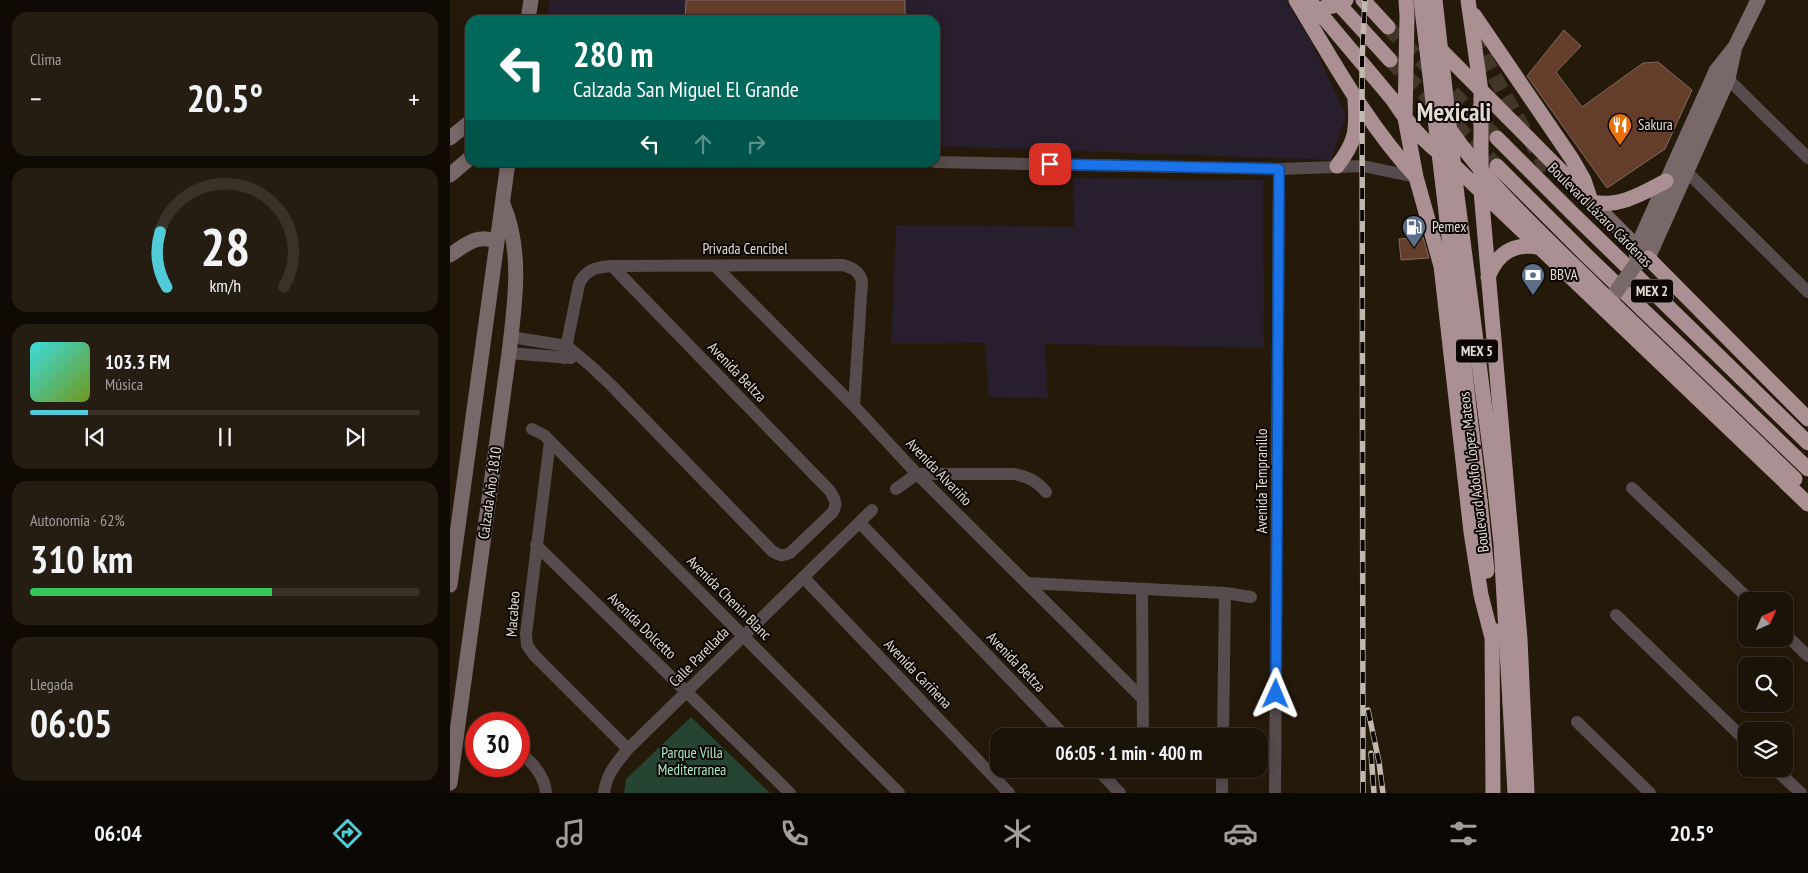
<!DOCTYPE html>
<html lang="es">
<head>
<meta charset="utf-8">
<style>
	body { margin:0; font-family:"PT Sans Narrow",sans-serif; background:#251c12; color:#f1f3f6; height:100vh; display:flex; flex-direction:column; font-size:19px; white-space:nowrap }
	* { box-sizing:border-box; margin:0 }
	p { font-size:16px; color:#a09e9c }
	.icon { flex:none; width:28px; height:28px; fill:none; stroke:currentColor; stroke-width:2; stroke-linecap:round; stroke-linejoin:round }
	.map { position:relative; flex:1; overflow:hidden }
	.drawer { display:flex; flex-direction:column; gap:12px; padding:12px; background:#0f0a04; width:450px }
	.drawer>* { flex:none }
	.banner { position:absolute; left:15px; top:15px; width:475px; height:152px; border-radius:15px; box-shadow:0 2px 12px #0003,0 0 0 1px #3a3229; background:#00695c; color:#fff; overflow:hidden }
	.needle { width:32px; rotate:45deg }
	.fabs { position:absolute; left:1288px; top:592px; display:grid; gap:10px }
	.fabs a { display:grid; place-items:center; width:55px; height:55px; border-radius:10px; background:#1c1308; box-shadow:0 2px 12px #0003,0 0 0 1px #3a3229; font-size:25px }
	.speed { position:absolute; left:15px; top:712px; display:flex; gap:10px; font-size:25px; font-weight:700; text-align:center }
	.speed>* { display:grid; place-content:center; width:65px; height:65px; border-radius:50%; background:#1c1308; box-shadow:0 2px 12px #0003,0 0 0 1px #3a3229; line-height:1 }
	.speed .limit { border:8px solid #d22; background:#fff; color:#111 }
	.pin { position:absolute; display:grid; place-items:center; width:42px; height:42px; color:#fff; margin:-21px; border-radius:10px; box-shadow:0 2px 8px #0006 }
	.me { position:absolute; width:55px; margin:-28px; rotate:1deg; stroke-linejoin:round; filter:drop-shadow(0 0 4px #0008) }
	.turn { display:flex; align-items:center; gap:18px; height:105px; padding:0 25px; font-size:22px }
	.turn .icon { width:65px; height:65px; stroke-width:2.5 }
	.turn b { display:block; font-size:35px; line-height:42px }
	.lanes { display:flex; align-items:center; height:48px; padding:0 25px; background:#0003; justify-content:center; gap:25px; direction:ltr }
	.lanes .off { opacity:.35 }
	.big { font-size:38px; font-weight:700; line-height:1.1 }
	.drawer .card { flex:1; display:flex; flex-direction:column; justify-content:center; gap:8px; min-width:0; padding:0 18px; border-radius:15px; background:#251c12 }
	.drawer .dial { align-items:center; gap:0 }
	.dial svg { height:130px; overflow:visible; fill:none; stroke:#3a3229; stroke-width:7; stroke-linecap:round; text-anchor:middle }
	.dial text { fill:#f1f3f6; stroke:none }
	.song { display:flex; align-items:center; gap:15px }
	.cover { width:60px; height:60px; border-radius:8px; background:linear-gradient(135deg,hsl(180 70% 55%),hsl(80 70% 35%)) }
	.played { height:5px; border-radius:2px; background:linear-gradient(90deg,#52cbd8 15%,#3a3229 15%) }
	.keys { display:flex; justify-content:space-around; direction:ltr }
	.heat { display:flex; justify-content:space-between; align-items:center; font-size:28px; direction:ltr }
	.charge { height:8px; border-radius:4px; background:linear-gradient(90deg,#34c759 62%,#3a3229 0) }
	.trip { position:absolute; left:540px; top:728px; width:278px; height:50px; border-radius:15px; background:#1c1308; box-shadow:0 2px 12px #0003,0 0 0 1px #3a3229; font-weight:700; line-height:50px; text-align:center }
	.tabs { display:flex; height:80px; justify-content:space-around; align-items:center; background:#0b0803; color:#a09e9c }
	.tabs .icon { width:35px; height:35px }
	.tabs .on { color:#52cbd8 }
	.tabs b { font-size:22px; color:#f1f3f6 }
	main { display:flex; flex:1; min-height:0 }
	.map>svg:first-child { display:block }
</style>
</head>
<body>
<main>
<section class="drawer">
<div class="card"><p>Clima</p>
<div class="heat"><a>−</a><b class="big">20.5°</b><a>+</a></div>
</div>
<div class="card dial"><svg viewBox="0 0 100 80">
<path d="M14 69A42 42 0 1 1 86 69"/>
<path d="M14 69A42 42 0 0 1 10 35" stroke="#52cbd8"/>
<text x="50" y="56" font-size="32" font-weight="700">28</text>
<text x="50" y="72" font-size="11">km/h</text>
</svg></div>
<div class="card">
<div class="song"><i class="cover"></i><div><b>103.3 FM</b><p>Música</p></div></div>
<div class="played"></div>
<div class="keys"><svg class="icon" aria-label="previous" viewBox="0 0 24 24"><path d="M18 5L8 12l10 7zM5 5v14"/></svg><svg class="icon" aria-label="pause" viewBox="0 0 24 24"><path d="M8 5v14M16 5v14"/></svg><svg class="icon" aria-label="next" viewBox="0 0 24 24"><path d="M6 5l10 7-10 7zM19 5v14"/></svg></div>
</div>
<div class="card"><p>Autonomía · 62%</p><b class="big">310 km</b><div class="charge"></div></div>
<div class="card"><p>Llegada</p><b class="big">06:05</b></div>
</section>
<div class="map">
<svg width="1358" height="793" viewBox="0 0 1358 793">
	<rect width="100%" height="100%" fill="#25190a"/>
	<path fill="#281e2d" d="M100,0h736l26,43 34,72 -15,45 -396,-14v-126h-388z
		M623,178l190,2 1,168 -219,-4 3,54 -59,-1 -4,-54 -94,1 5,-119 178,2z"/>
	<path fill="#254432" d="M241,717l79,76h-146l2,-14z"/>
	<path fill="#643e2a" stroke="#7f6a5f" d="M236,0h219v20h-220z
		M1114,30l17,16 -25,26 26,35 61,-44 15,-1 34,28 -27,59 -58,39 -80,-112z
		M973,237l6,21 -28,2 -2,-21z"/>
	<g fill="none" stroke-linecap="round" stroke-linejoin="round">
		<path stroke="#423628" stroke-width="15" stroke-dasharray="15 8" stroke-linecap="butt" d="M938,27l109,111
			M1025,35c20,48 51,96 76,142
			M940,60l107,106"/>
		<path stroke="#574c4d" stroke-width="12" d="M1270,74l8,5 80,79
			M485,162l344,7 84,-3 53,11
			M1231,166l127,126
			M265,266l139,140 63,68 225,224
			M61,337l56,9 25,21 19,18 161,166c7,4 10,6 18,2l42,-40c6,-8 3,-14 -2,-22l-218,-225
			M59,353l62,5
			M114,358l15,-74c7,-15 18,-17 33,-18l230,-1c10,2 17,6 20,16l-8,125
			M82,429l12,6 355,358
			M100,441l-24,193 1,11 7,10 94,94
			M1182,488l119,113
			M446,489l21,-15h97c14,3 23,7 32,18
			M410,523l205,213
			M86,545l254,248
			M353,577l206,216
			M577,583l198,10 26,4
			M692,590l1,146
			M1166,615l130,126
			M1334,633l24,23
			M1127,722l73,71
			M773,736l2,-143
			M69,752c13,10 26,24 27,41
			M647,769l23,24
			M1325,769l26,24
			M685,772l2,-3
			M154,793c3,-20 11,-28 24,-44l244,-239
			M772,793v-24
			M825,793l4,-624"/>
		<path stroke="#796869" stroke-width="15" d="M78,20l3,-20
			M0,138l20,-16
			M0,175l20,-17
			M1142,202l51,51
			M0,255c16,-10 26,-21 46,-14
			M1186,264l1,-17 79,-176 19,-24 23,-47
			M1187,264l11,-6 80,-179 6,-28
			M0,585l58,-423
			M0,783l59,-430c6,-50 14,-102 -6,-149"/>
		<path stroke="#aa9093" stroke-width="15" d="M846,0c37,61 71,124 120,177
			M859,0l84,100c14,22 30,42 51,56l364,348
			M885,0l55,60
			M913,0l25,27
			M956,0l1,16 -2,102 11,59 25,89 30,266 10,63 11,43
			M1018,0l13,91v100l39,448 7,154
			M1024,15l98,144 12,21 6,18
			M985,44l157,158c27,6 51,-9 74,-21
			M1047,138l74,74 237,231
			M887,166c19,-24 20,-36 18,-66
			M1047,166l89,89 222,214
			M1198,258l160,161
			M1038,277c10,-25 27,-35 53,-29
			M1030,501l7,70
			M1042,629l1,164
			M1060,703l5,90"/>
		<g stroke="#c2b8ae" stroke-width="5.5">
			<path id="rail" d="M918,710l11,52 4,31
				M921,753l3,40
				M913,793l-1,-734 3,-59"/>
		</g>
		<use href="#rail" stroke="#0a0502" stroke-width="4" stroke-dasharray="11" stroke-linecap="butt"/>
		<path stroke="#796869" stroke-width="15" d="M1160,300l26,-36"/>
		<path stroke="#aa9093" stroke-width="15" d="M971,0l59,501
			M985,0l22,195 36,276 8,73 9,159
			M875,7l8,-1 13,-6
			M984,106c44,71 105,125 164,183 66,63 131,127 197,190"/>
	</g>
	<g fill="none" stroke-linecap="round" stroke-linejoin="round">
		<g stroke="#114b97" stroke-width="12">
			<path id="route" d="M600,164l229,5 -3,525"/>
		</g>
		<use href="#route" stroke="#1a73e8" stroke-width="9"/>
	</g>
	<defs>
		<g id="restaurant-pin" transform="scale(1.25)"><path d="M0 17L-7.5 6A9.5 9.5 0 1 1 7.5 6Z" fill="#e8710a" stroke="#0a0502"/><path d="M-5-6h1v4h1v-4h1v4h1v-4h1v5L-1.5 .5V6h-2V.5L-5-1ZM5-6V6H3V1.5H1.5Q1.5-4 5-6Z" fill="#fff"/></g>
		<g id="fuel-pin" transform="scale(1.25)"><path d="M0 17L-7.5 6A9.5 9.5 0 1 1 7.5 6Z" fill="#5c6f8a" stroke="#0a0502"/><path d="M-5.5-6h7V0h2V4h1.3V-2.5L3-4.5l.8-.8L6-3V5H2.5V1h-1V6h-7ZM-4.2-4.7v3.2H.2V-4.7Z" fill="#fff"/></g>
		<g id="bank-pin" transform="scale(1.25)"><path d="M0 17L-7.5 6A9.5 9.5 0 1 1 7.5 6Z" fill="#5c6f8a" stroke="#0a0502"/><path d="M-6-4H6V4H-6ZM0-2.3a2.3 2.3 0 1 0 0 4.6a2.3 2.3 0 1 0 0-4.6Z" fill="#fff"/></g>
	</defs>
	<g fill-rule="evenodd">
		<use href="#restaurant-pin" x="1170" y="125"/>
		<use href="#fuel-pin" x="964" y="227"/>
		<use href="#bank-pin" x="1083" y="275"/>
	</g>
	<g text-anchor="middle" stroke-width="4" stroke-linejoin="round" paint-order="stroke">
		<g fill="#0a0502" stroke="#a39c94" stroke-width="1">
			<rect x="1181" y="279.5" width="42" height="23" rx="4"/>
			<rect x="1006" y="339.5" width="42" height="23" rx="4"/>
		</g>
		<g font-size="14" font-weight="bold" fill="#e5dcd3">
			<text x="1202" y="296">MEX 2</text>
			<text x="1027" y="356">MEX 5</text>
		</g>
		<g font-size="15" fill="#e5dcd3" stroke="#0a0502" text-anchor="start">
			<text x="1188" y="130">Sakura</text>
			<text x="982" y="232">Pemex</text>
			<text x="1100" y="280">BBVA</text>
		</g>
		<g font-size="15" fill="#e5dcd3" stroke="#0a0502">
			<text transform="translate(1150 215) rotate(45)" y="5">Boulevard Lázaro Cárdenas</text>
			<text x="295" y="254">Privada Cencibel</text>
			<text transform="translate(287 372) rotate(46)" y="5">Avenida Beltza</text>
			<text transform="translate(489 472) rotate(46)" y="5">Avenida Alvariño</text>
			<text transform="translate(1024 472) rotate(-97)" y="5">Boulevard Adolfo López Mateos</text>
			<text transform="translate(812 481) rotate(-90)" y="5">Avenida Tempranillo</text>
			<text transform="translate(40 493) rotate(-82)" y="5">Calzada Año 1810</text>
			<text transform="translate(279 598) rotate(45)" y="5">Avenida Chenin Blanc</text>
			<text transform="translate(63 614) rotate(-86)" y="5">Macabeo</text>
			<text transform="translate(192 626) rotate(44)" y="5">Avenida Dolcetto</text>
			<text transform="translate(249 657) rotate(-45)" y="5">Calle Parellada</text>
			<text transform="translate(566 662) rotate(46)" y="5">Avenida Beltza</text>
			<text transform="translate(468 674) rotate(46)" y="5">Avenida Cariñena</text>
		</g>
		<g font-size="15" fill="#a6edc3" stroke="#0a0502">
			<text x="242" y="758">Parque Villa<tspan x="242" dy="17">Mediterranea</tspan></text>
		</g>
		<g font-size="25" font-weight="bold" fill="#e5dcd3" stroke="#0a0502">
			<text x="1004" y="121">Mexicali</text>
		</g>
	</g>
</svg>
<div class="fabs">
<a><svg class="needle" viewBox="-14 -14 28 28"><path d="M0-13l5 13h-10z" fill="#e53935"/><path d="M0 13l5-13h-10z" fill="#a09e9c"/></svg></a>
<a><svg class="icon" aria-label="search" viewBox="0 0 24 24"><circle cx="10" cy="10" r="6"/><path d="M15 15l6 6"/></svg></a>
<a><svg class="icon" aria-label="layers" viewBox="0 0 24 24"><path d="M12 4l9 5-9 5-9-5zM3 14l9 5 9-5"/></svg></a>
</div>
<div class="speed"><div class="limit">30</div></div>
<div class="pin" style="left:600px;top:164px;background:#d93025"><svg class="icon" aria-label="arrive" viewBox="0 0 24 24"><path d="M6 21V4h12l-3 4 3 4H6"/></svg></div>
<svg class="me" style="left:826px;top:694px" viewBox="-20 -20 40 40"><path d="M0-17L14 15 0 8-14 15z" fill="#1a73e8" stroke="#fff" stroke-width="4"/></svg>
<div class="trip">06:05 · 1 min · 400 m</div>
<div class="banner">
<div class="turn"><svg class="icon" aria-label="left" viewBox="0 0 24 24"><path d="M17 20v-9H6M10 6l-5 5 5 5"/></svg><div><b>280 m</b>Calzada San Miguel El Grande</div></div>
<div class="lanes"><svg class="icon" aria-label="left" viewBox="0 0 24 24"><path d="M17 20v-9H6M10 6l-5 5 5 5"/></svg><svg class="icon off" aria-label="ahead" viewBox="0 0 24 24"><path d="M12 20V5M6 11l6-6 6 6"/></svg><svg class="icon off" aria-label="right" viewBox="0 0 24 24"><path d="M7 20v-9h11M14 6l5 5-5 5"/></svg></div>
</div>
</div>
</main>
<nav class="tabs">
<b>06:04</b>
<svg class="icon on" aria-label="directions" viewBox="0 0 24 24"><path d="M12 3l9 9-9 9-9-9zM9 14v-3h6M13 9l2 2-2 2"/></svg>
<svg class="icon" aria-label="music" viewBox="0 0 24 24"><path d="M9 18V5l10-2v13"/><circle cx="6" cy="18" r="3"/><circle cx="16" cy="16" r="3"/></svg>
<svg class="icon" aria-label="phone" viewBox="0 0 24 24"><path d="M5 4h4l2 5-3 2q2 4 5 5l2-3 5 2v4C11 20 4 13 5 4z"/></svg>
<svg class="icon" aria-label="climate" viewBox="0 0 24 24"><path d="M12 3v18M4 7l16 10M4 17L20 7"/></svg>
<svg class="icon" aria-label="car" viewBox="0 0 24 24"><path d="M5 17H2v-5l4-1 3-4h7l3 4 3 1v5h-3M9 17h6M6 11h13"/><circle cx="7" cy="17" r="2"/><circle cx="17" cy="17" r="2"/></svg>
<svg class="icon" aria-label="filters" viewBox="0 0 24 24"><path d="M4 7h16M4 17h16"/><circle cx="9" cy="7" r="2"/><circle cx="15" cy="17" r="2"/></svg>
<b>20.5°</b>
</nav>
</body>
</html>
